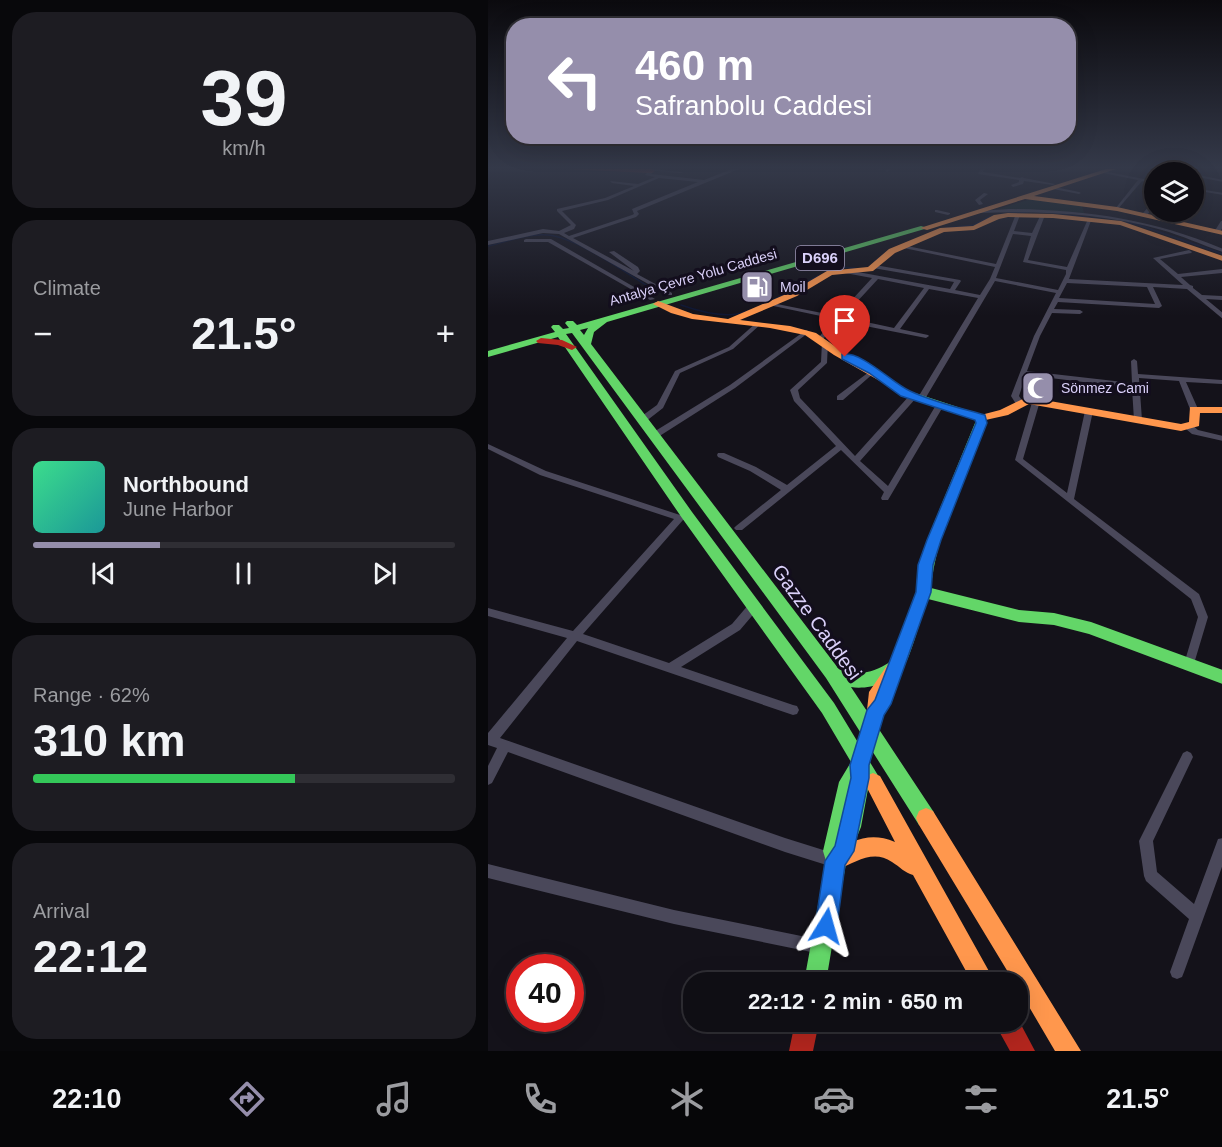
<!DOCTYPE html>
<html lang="en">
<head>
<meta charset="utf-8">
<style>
	body { margin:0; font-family:Helvetica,sans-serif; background:#1d1c22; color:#f1f3f6; height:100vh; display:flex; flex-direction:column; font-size:22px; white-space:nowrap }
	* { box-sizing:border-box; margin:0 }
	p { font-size:20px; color:#9b9ca0 }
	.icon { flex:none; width:33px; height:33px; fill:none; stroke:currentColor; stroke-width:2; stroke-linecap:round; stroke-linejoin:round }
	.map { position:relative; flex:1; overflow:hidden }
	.sheet { display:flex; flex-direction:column; gap:12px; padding:12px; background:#08080b; width:488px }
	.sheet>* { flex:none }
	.top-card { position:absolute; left:18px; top:18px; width:570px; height:126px; border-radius:24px; box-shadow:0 6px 24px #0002,0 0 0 2px #2f2e34; background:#958eab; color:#fff; overflow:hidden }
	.buttons { position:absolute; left:656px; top:162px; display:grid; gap:12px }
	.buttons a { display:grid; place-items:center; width:60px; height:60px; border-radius:50%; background:#0f0e14; box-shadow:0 6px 24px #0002,0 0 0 2px #2f2e34; font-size:30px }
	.speed { position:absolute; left:18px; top:954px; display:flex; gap:12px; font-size:30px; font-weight:700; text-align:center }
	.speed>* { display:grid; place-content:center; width:78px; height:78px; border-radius:50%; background:#0f0e14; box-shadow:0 6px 24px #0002,0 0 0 2px #2f2e34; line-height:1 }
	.speed .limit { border:9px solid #d22; background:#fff; color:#111 }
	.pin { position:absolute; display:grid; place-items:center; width:51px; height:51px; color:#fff; margin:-62px -26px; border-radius:50% 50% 50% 0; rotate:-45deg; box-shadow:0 0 6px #0007 }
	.pin .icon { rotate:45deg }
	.me { position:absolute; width:66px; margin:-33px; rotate:8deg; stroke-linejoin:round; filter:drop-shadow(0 0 4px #0008) }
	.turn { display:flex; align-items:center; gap:21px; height:126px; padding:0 30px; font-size:27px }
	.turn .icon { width:78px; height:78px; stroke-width:2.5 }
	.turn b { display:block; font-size:42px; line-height:51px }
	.big { font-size:45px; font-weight:600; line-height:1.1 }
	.sheet .card { flex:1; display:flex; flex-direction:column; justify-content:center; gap:9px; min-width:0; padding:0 21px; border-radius:24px; background:#1d1c22 }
	.sheet .dial { align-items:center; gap:0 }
	.dial b { font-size:78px; line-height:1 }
	.song { display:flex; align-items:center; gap:18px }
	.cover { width:72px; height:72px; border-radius:9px; background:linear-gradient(135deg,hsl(150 70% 55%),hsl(180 70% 35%)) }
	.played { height:6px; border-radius:3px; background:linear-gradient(90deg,#958eab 30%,#2f2e34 30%) }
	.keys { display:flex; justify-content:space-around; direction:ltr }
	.heat { display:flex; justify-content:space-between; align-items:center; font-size:33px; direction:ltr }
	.charge { height:9px; border-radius:4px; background:linear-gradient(90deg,#34c759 62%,#2f2e34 0) }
	.trip { position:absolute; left:195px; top:972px; width:345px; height:60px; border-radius:24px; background:#0f0e14; box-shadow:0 6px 24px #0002,0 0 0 2px #2f2e34; font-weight:600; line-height:60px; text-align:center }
	.menu { display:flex; height:96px; justify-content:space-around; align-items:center; background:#060608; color:#9b9ca0 }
	.menu .icon { width:42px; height:42px }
	.menu .on { color:#958eab }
	.menu b { font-size:27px; color:#f1f3f6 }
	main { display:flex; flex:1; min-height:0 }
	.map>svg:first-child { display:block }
</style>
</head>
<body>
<main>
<section class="sheet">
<div class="card dial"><b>39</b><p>km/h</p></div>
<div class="card"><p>Climate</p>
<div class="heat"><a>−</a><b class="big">21.5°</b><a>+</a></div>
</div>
<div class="card">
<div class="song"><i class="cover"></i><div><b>Northbound</b><p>June Harbor</p></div></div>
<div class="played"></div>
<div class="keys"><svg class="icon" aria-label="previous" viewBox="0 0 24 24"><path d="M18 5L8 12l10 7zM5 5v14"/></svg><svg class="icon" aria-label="pause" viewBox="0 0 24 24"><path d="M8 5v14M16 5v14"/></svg><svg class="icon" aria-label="next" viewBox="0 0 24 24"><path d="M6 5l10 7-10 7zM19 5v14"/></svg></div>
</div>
<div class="card"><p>Range · 62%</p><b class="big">310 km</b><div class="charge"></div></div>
<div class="card"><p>Arrival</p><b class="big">22:12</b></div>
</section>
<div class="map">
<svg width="735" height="1051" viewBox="0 0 735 1051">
	<rect width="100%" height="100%" fill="#14121a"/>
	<path fill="#122224" d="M543,199l51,7 2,7 -86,-4z"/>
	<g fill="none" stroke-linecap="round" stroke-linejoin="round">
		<path stroke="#0f1733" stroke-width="1.5" d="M521,213l19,-1
			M566,213l82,11 87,30
			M458,228l28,-3 15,-8 15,-3
			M0,246c19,-4 40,-13 60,-11 31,3 80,40 108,56
			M386,262l14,-11
			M338,272l12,-5 17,1
			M193,305c17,6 37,12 56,9 20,-3 62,-28 81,-38"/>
		<path fill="#4a485a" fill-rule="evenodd" d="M163,169l32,3 -2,1 -27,-2 -3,3 53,6 28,-11h7l-102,42 2,3 -3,3 -63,21 61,33 -25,-19 5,-1 24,16 2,4 -3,3 35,19v2h-4l-109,-61 -16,-1 -55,12v-4l55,-12 16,2 12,-6 -14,-14v-2l48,-11 29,-12 -22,-3 -2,-2 28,3 17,-7 -10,-2zM171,178l39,4 -66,27 2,5 -2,1 -63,21 -5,-3 10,-4 2,-4 -14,-14 46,-11z
			M390,169h5l-2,1z
			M399,169h5l-5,3 -2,-1z
			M492,169h4l-1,3 37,6 2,-1 2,1 31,6 -2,1 -29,-4 -1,3 -10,3 -2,-2 8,-3v-2l-41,-6z
			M679,169h9l10,3h-6z
			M615,171l51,10v2l-12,-2 -25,29 -2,-1 23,-29 -35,-7z
			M705,174l30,6v2l-30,-6z
			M567,187l24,5 2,1 -2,1 -26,-5z
			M705,188l30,5v2l-30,-5z
			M496,193l4,1 -8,6 3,4 -4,1 -4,-5z
			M664,203h2v4l-7,8h-4v-2z
			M521,209c78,1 142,10 214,40v3c-21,-7 -40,-16 -61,-22 -60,-17 -122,-19 -184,-17l-2,-1 2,-1z
			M449,210l13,3v1l-2,1 -13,-3v-2z
			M695,212h4l-8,11h-4v-1z
			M528,214l4,1 -6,16 18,2 9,-19 4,1 -17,45 39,7 21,-48 4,-1 -23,61 114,6 -30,-27 36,-8 3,2 -1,1 -31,6 18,15 45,-5v4l-42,4 9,8 3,1v2l9,7 21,1v4l-17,-1 17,14v6l-36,-30 -34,-2 9,19 -3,2 -101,-6 -4,7 26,1 3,2 -3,2 -28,-1 -12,23 -13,35 105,12 -1,-22 3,-2 3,2 1,13 85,6v4l-37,-2 12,27 -4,2 -4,-2 -11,-28 -40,-3 3,42 -4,2 -4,-2 -2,-32 -106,-13 -7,21 4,6 -4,2h-3l-5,-8 23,-60 22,-43 -61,-12 -70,118 -4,2 -4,-2 61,-101 -49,-9 -29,40 28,6 1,1 -3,2 -86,-17 -17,18 -2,1 -3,-2 17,-19 -71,-15 3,-2 70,14 35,-38 -27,-5 -1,-1 3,-2 103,19 4,-7 -81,-14v-2l2,-1 85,15 1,1 -6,9 25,5 10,-16 5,-12 -96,-20 3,-2 94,19zM525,234l18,2 -8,26 43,8v4l-8,16 -62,-12zM390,279l46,9 -30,40 -51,-11zM579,283l80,4 8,17 -96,-6z
			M733,221h2v6l-4,6h-4l-1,-1z
			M38,239h25l104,60 -5,1 -102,-58h-24v-2z
			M268,323l5,1 -28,25 -53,24 -17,35 -18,14h-6v-4l18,-13 18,-34 54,-24z
			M318,330l2,1v2l-73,55 -77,49h-6l-1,-2 1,-2 78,-48z
			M337,340l3,2 -1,21 -29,27 2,8 55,58 55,-61h6l1,2 -57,64 28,25 48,-81 4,-2 4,2 -56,95h-6l-1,-2 3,-6 -43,-42 -99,80h-6l-2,-2 2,-2 45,-36 -31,-19 -32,-14 -1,-2 1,-2h6l32,14 31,18 49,-39 -42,-45 -4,-11 31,-28 1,-20z
			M385,369l2,1v2l-32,28h-6v-4z
			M545,399h3l4,2 -17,58 44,34 18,-82 4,-2 4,2 -19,88 125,95 9,23 -15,50 -4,2 -4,-2 -1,-3 14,-47 -7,-18 -176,-139z
			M698,425h6l6,5 25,6v5l-31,-7 -6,-5z
			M0,444l58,27 134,44 7,-3 4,3 -1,2 -7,3 -100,114 86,29 63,-39 17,-20 4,-1 4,1 1,3 -1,3 -17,20 -59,37 112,38 4,1 2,4 -2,4 -4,1 -216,-74 -77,97 285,100 51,16 5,2 2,5 -2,5 -5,2 -51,-16 -277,-100 -16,31 -4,2v-19l9,-18 -9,-3v-12l79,-95 -79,-22v-8l85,23 101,-112 -134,-44 -52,-26z
			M699,751l4,2 2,4 -40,84 4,31 37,32 24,-65 5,-1v26l-39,108 -2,5 -5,2 -5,-2 -2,-5 19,-53 -43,-38 -2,-5 -5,-35 44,-88z
			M0,864l186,46 147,30 5,2 2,5 -2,5 -5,2 -147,-30 -186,-46z"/>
		<path fill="#63d668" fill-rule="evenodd" d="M433,226l7,2 -321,94 -13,10 -3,12 247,324c21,8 33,6 52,-6l26,-70 3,-27 8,-25 48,-117v-3l-74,-25 -12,-9 5,-3 15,8 76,25 2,7c-21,52 -51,109 -56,165l88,22 35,3 37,9 132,48v14l-134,-50 -35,-9 -35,-3 -91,-23c-6,15 -18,60 -26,71 -9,13 -36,20 -51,17l82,124 3,7 -3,7 -7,3 -7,-3 -93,-147 -254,-345 -6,1 126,178 142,191 48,79 -2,6 -7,3 -5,-2 -7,38 -15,36 -20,119h-22l22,-121 -3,-10 16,-69 12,-20 -29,-49 -140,-195 -124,-181 -70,20v-6l67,-19 -4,-5 2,-2h6l4,4 6,-1 -4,-5 2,-2h6l4,4zM100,328l-4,7 -4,-5z"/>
		<path fill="#ff974d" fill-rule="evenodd" d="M618,169h10l-82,27 83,11 106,24v4l-106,-24 -92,-12 -98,31 -7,-2z
			M520,213l45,1 68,7 102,35v5l-103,-36 -67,-7 -45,-1 -9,2 -25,11 -30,2 -49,21 -22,18 -41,4 -35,21 -57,24 50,6 26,7 26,18 56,33 1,2 -5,3 -60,-34 -29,-20 -35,-7 -78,-9 -21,-6 -18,-9 5,-3 35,13 35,5 63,-27 36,-21 41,-4 21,-18 51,-21 33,-2 21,-11z
			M539,397l154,27 8,-2 1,-15h33v6h-23l-1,13 -18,5 -152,-27 -21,11 -27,6 -6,-3 2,-2 23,-6z
			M408,659l6,2 2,5 -13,38 -8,10 -15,52 -3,6 -6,3 -6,-3 -3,-6 17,-56 2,-18 21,-31z
			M385,773l7,3 115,206h-23l-59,-107c-8,-2 -13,-8 -21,-13 -19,-13 -36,0 -55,8l-7,-3 -3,-7 3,-7c23,-12 39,-22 65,-11l-31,-60 2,-6z
			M438,808l7,3 148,240h-26l-37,-63v-6h-4l-95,-157 -3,-7 3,-7z"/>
		<path fill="#b3261e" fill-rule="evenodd" d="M76,169h88l3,2 -3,2z
			M53,338l21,2 15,7 -5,3 -14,-5 -20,-2 -2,-2z
			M530,1019l17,32h-25l-16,-29h24z
			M307,1022h24l-6,29h-24z"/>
	</g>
	<linearGradient id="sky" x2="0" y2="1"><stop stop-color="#0b0a0e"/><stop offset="0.53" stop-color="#343949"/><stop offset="1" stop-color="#343949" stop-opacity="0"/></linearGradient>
	<rect width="735" height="316" fill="url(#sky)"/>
	<path fill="#1a73e8" stroke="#114b97" stroke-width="1.5" d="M354,354c20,-3 50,29 68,37 23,11 50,17 75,24l2,8 -46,117 -8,25 -2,27 -40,112 -7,11 -15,50v13l-15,73 -9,14 -8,61 -3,8 -8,3 -8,-3 -3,-8 10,-65 10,-15 16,-68 -1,-13 17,-55 8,-10 41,-108 2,-27 9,-25 49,-117 -1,-3 -74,-24 -32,-23 -27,-14z"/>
	<defs>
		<g id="fuel-square" transform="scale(1.725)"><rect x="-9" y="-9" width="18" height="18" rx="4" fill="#958eab" stroke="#130e1d"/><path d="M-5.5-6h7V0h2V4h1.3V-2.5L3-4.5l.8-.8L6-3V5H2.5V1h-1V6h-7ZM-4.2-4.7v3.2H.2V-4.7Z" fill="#fff"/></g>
		<g id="mosque-square" transform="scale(1.725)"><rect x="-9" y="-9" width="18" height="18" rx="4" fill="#958eab" stroke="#130e1d"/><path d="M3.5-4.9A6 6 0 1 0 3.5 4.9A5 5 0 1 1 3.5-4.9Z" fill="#fff"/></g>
	</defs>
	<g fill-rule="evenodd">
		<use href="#fuel-square" x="269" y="287"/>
		<use href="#mosque-square" x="550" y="388"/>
	</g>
	<g text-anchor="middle" stroke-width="6" stroke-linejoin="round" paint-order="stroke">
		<g font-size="14" fill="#dad0f9" stroke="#130e1d">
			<text transform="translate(205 277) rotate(-16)" y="5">Antalya Çevre Yolu Caddesi</text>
		</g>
		<g font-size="14" fill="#dad0f9" stroke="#130e1d" text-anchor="start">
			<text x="292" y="292">Moil</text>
			<text x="573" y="393">Sönmez Cami</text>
		</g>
		<rect fill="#130e1d" stroke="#9e96b7" stroke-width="1.5" x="308" y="246" width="48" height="24" rx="4.5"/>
		<g font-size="15" font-weight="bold" fill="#dad0f9">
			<text x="332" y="263">D696</text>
		</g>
		<g font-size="20" fill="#dad0f9" stroke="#130e1d">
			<text transform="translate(329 622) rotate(54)" y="7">Gazze Caddesi</text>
		</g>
	</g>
</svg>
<div class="buttons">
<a><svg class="icon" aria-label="layers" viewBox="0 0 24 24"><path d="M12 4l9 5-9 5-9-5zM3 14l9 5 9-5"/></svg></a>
</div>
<div class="speed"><div class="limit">40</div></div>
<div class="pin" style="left:357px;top:357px;background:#d93025"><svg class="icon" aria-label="arrive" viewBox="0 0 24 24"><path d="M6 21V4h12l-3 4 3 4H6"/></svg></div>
<svg class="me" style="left:338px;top:926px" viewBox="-20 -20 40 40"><path d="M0-17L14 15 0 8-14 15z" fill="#1a73e8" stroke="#fff" stroke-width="4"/></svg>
<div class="trip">22:12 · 2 min · 650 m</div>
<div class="top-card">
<div class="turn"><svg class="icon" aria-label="left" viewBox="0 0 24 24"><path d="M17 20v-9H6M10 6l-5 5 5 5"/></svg><div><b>460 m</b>Safranbolu Caddesi</div></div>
</div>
</div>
</main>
<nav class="menu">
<b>22:10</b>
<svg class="icon on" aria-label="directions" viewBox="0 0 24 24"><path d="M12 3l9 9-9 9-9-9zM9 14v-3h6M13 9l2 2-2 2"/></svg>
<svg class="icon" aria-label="music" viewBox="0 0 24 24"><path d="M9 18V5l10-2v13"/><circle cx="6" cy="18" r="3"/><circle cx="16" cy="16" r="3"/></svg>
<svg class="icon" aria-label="phone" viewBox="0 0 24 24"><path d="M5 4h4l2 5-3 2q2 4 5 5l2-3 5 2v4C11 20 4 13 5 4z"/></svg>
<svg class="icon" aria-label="climate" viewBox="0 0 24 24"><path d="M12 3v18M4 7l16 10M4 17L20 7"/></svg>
<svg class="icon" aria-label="car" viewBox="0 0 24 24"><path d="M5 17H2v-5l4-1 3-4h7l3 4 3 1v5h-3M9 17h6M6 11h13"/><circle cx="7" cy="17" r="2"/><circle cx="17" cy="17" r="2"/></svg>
<svg class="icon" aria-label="filters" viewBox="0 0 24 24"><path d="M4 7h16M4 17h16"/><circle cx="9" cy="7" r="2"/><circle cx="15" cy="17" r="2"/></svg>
<b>21.5°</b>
</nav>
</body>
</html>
